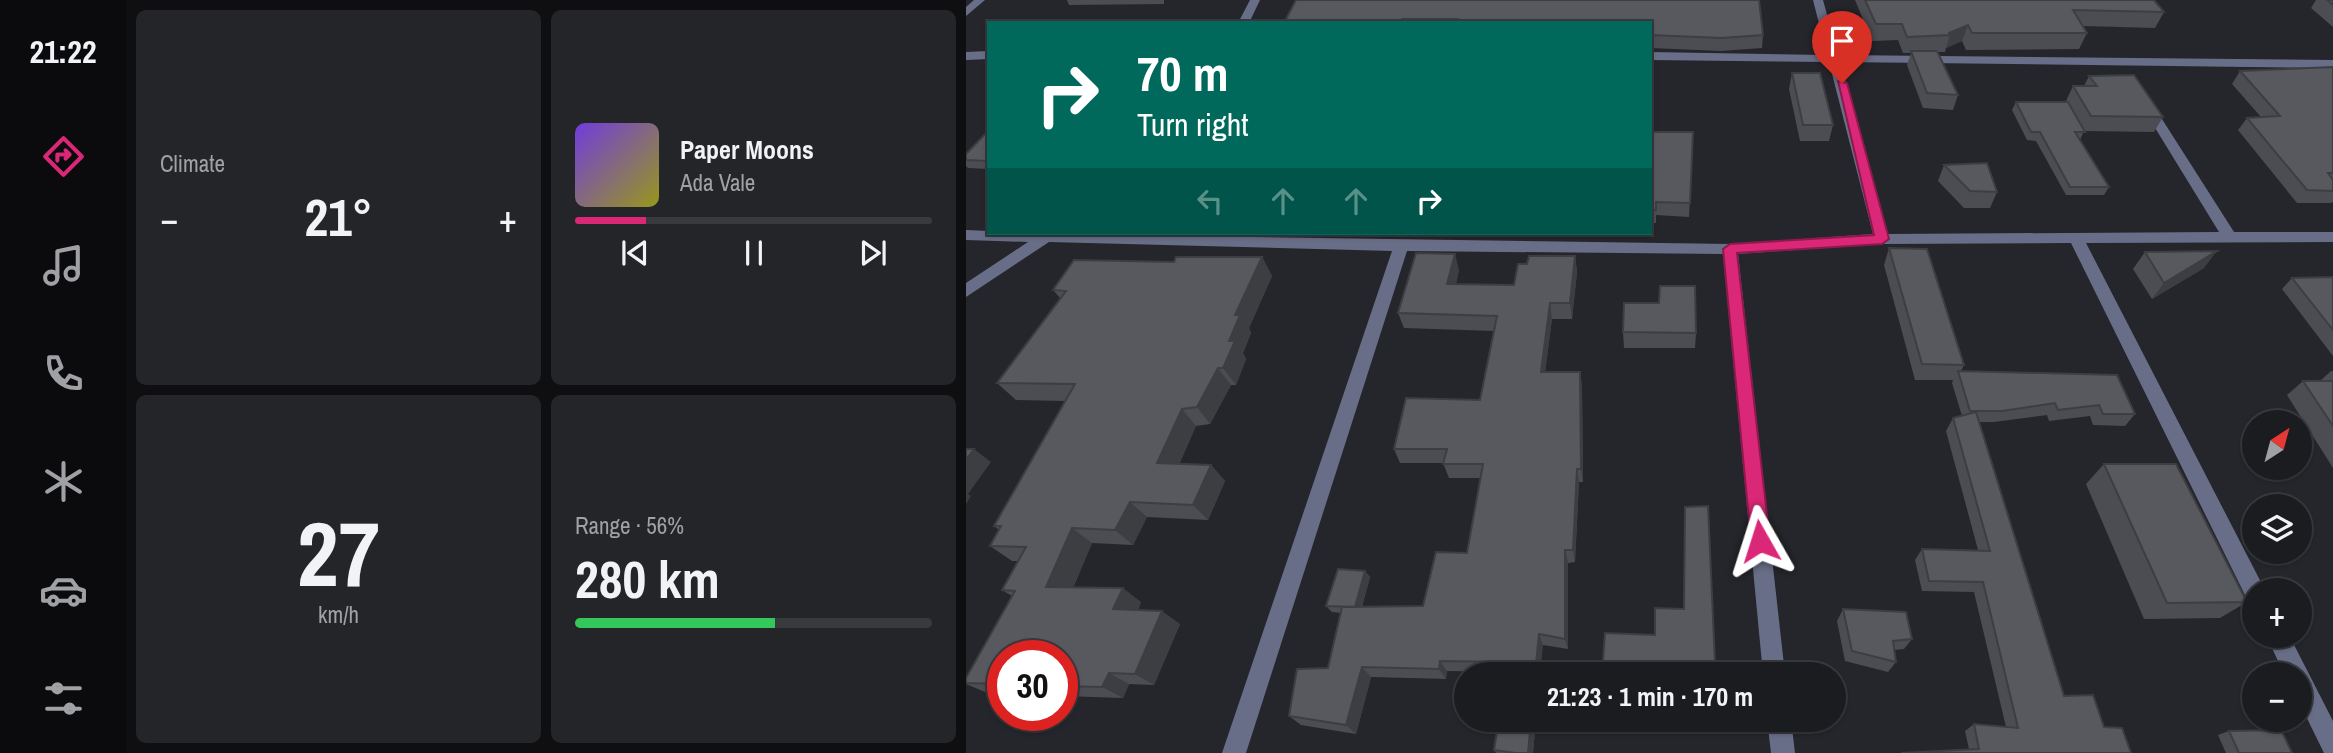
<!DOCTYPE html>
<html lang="en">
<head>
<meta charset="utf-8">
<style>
	body { margin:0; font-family:"Archivo Narrow",sans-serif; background:#242529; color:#f1f3f6; height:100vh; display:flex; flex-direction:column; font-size:26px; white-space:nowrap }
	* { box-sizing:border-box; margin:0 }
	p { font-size:23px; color:#a0a1a5 }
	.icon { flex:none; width:38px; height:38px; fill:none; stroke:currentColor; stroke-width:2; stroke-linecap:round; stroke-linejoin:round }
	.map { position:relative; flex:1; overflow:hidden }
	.sheet { display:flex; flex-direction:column; gap:10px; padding:10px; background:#0f0f12; width:840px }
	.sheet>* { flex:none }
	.hud { position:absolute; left:21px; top:21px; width:665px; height:214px; border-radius:0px; box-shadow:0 2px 5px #0004,0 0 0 2px #393a3e; background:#00695c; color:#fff; overflow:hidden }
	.needle { width:46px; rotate:36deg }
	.buttons { position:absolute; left:1276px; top:410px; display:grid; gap:14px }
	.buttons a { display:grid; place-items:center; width:70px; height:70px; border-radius:50%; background:#1b1c20; box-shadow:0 2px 5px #0004,0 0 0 2px #393a3e; font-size:35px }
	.speed { position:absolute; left:21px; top:640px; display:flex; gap:14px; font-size:35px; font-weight:700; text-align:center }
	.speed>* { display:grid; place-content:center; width:91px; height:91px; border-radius:50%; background:#1b1c20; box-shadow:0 2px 5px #0004,0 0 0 2px #393a3e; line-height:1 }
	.speed .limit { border:10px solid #d22; background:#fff; color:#111 }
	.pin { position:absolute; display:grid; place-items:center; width:60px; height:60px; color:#fff; margin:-72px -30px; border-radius:50% 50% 50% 0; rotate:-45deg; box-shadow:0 0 7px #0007 }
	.pin .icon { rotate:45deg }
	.me { position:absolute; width:77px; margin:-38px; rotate:354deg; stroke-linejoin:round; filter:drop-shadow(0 0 5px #0008) }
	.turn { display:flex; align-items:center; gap:24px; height:147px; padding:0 35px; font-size:32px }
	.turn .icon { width:91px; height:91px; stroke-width:2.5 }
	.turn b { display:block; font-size:49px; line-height:60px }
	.lanes { display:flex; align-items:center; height:66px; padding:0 35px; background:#0003; justify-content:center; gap:35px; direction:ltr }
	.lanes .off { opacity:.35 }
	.big { font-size:52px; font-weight:700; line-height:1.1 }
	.sheet .widget { flex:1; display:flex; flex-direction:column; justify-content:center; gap:10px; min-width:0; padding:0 24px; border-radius:10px; background:#242529 }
	.sheet .dial { align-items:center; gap:0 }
	.dial b { font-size:91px; line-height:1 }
	.song { display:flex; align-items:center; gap:21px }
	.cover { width:84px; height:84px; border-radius:10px; background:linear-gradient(135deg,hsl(260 70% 55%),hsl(60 70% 35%)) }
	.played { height:7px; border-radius:4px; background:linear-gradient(90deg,#db2777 20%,#393a3e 20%) }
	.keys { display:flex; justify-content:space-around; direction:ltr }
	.heat { display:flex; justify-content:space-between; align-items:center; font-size:38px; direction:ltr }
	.charge { height:10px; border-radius:5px; background:linear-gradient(90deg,#34c759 56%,#393a3e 0) }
	.sheet .tiles { flex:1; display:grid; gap:10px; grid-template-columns:repeat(2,1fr) }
	.trip { position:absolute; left:488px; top:662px; width:392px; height:70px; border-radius:35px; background:#1b1c20; box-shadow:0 2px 5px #0004,0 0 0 2px #393a3e; font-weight:700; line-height:70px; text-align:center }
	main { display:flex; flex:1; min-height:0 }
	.menu { display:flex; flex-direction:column; width:126px; justify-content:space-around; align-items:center; background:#0b0b0d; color:#a0a1a5 }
	.menu .icon { width:49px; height:49px }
	.menu .active { color:#db2777 }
	.menu b { font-size:32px; color:#f1f3f6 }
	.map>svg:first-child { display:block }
</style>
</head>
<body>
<main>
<nav class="menu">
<b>21:22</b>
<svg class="icon active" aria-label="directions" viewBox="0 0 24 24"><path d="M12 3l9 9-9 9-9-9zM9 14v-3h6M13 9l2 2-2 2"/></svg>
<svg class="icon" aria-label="music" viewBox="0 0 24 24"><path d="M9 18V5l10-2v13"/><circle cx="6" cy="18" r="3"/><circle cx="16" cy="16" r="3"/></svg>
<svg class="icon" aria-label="phone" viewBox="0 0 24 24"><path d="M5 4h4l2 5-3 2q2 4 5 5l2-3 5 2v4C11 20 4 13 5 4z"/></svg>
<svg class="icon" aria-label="climate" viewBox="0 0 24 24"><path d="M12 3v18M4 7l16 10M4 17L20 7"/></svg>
<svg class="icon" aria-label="car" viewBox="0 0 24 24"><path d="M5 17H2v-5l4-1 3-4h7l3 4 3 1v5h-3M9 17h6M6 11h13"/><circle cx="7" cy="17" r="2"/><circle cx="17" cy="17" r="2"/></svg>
<svg class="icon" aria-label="filters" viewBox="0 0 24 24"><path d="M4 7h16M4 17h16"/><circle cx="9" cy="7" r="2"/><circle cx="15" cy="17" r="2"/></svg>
</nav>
<section class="sheet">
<div class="tiles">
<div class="widget"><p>Climate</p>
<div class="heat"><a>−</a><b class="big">21°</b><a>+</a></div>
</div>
<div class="widget">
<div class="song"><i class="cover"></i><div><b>Paper Moons</b><p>Ada Vale</p></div></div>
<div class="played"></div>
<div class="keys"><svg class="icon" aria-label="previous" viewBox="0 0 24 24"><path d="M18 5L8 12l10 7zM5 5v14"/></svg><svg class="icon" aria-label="pause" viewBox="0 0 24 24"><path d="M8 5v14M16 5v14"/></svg><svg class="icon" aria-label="next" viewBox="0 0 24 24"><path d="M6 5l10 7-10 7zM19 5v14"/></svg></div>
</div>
<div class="widget dial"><b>27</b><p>km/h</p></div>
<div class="widget"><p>Range · 56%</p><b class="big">280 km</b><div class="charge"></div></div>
</div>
</section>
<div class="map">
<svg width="1367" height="753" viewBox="0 0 1367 753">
	<rect width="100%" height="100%" fill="#24262b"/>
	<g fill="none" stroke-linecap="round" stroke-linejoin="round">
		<path fill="#696e88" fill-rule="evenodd" d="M8,0h11l-19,16v-9z
			M284,0h10l-11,23h-11z
			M847,0h10l15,55 495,5v8l-493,-6 48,172 331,-2 -78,-127 6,-4 6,4 81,127h99v10l-247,1 179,347h-11v10l-8,-3 -175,-354 -189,1 -144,10 47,420h-22l-40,-420 -316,-3 -161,502h-24l170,-502 -343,-9 -83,55v-14l62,-41 -62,-2v-10l23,1v2l741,11 143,-10 -44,-172 -179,-2v-8l177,3z
			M23,51v8l-23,1v-8z
			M1300,635h23l44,86v32h-9l-24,-49v-30h-16z
			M801,719h24l4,34h-24z"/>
	</g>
	<path fill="#4b4d52" d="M101,0h97v4l-95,1z
		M330,0h463l4,35 -1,13 -41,3 -71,-3v-25h-366z
		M889,0h299l10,12 -9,16 -72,-2 4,7 -8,16 -113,1 -4,-9 -16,7 -1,4h-7l20,43 -5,15 -30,-2 -16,-43 4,-12h-8l-5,-13 -26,1z
		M1350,0h17v27l-22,-19z
		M1367,67v135l-2,1h-34l-59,-73 9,-12 14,-1 -29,-33 8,-13z
		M826,73l41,52 -4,16h-29l-11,-52z
		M1123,76l74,41 -9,15 -70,-1 -4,9 29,47 -5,8h-38l-30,-54 -9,-1 -15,-30 4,-8h51l-1,-1 7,-15h11z
		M23,130v39l-21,-1 -2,-2v-12z
		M684,132h43l-4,85 -33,-2v8h-6z
		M978,165l53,27 -7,16h-26l-26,-27z
		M923,248l75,117 -3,6 174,43 -10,12 -32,-1 -3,-9 -41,5 -2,-6 -53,7h-15l85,274 40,31 27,26 -162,-4 -4,-18 9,-7 32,3 -32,-135 -52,-1 -7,-31 7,-11 56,1 -32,-119 7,-13 9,-2 -10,-33 1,-3h-38l-31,-115z
		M1179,252l59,16 -52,31 -19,-30z
		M609,256l2,16 -5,47h-20l-7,53h35l2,15 1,95h-4l-4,80 -7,1v86l-25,-4 -36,27 -60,-1 -1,8 -75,-2 -15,57 -55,-9 -12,-9 39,-48 13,-55 -9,-1 -6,-6 39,-35 5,6 -8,30 61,-1 44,-53 13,-75h-31l-6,-15h-43l-6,-14 86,-49 14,-69 -90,-3 -6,-15 61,-43 -3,14 58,1 13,-21z
		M296,257l10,19 -23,52 2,5 -8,20 3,6 -10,26h-5l-21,39 -14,2 -17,38 32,1 14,16 -17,39 -61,-3 -14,28 -41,-2 -19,45 68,14 -3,8 42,14 -26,61 -25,-1 -6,14 -61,-2v-40h-59v38h-13l-24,-10v-6l46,-82 -10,-6 16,-29h-6l-22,-15 9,-16 -5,-4 72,-125 -50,-1 -19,-17 63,-85 -7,-8 121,-28z
		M1367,277v79l-51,-67 10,-11z
		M657,332l73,1 -1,15h-71z
		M1365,371h2v97l-46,-73 16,-14h17z
		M1138,464l143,138 -27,16 -76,1 -58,-135z
		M719,507l30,156 -1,7 -110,-2 -1,-7 52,-26 29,-26z
		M877,609l69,30 -8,10 -10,1 2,12 -8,10 -43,-11 -8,-40z
		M533,719h37l-3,34h-37l-2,-3z
		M1263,731l63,22h-66l-8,-18z"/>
	<path fill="#3d3e42" d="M1002,25l-6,16 -16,7 4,-13 -1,-2z
		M1251,251l-13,17 -52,31 12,-16z
		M489,254l4,16 -7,30 -5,-16z
		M609,256l2,16 -5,47 -2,-16z
		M296,257l10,19 -23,52 2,5 -8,20 3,6 -10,26 -13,-17 6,-27 6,-26z
		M584,303l2,16 -9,68 -2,-15z
		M252,368l13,17 -21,39 -13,-17z
		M614,372l2,15 1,95 -2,-13z
		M216,409l14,17 -23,53 -16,-16z
		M8,449l17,13 -23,32 3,2 -5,8v-44z
		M245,465l14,16 -17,39 -15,-15z
		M611,469l2,13 -4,80 -2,-12z
		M164,502l17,15 -14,28 -18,-15z
		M106,528l20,15 -25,58 -21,-14z
		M599,550l3,13v86l-3,-10z
		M399,571l5,6 -10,36 -5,-6z
		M157,588l18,14 -9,20 -19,-13z
		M196,611l18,13 -26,61 -19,-11z
		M573,634l4,11 -3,29h-5z
		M474,661l7,10 -1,8 -7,-10z
		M396,667l9,10 -15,57 -10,-9z
		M143,673l20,11 -6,14 -21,-11z
		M565,719h5l-3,34h-5z"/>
	<path fill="#57595f" stroke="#3d3e42" stroke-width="2" d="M330,0h463l4,35 -41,3 -72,-3v-12h-194l2,-4h-56l-2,4h-116z
		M899,0h289l10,12 -91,-2 14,23h-115l-4,-8 -19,8 1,2 -43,2 -5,-13h-26z
		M1361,0h6v5z
		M945,51h26l21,44 -31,-2z
		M1367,67v106h-5l5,7v11l-26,-1 -60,-72 33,-2 -40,-45z
		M826,73h28l13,52h-30z
		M1168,75l29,42 -72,-1 -18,-30h24l-8,-10z
		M1050,102h52l17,30h-10l34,55h-39l-30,-55h-9z
		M23,130v31l-23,-1v-6z
		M684,132h43l-3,71 -34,-1v8h-6z
		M1021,163l10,29 -27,-1 -26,-26z
		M923,248l38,1 37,116 -42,-1z
		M1251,251l-53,32 -19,-31z
		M450,253l39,1 -8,30 67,1 4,-21h9l2,-8h46l-5,47h-20l-9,69h39l1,97h-4l-4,81h-8v89l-26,-5 -4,40h-29l2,-12 -68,-1 -1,8 -77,-2 -16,58 -57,-9 8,-47 31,-1 14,-61 81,-1 13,-54 31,1 16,-89h-40l4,-15h-53l12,-51 74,2 17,-84 -99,-3z
		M210,257h86l-27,58h5l-11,26h6l-12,27h-5l-21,39 -15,2 -25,54 54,2 -18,40 -63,-3 -15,28 -43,-2 -26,59 77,1 -10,21 49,2 -27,63 -26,-1 -7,14 -40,-1v-30h-59v28l-37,-1v-5l49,-87 -13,-1 24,-43 -36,-1 11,-20h-7l81,-142 -78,-1 69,-92 -13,-1 21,-30 100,2z
		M1367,277v53l-41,-52z
		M694,286h35l1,47 -73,-1 1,-29h35z
		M992,371l159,4 18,39h-32l-4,-9 -41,5 -3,-7 -53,8h-32z
		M1337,381h30v45z
		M1010,412l88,284 29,-1 11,32 18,1 9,25h-230l78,-4 -5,-25 44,4 -35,-146 -54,-1 -7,-32 68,2 -37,-133z
		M0,449h8l-8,11z
		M1138,464h72l71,138 -80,1z
		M742,506l7,157 -112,-2 2,-28 50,2v-27l29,1 1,-102z
		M372,569l27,2 -10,36 -29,-1z
		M877,609l63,3 6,27 -19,2 3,21 -44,-11z
		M533,719h32l-3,34h-13l-21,-3z
		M1315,730l11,23h-53l-10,-22z"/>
	<path fill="#db2777" stroke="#8e194d" stroke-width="2" d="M872,81l9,2 42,156 -7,5 -145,9 33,288 -3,6 -7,3 -6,-3 -3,-6 -28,-292 7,-5 144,-9z"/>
</svg>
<div class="buttons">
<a><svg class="needle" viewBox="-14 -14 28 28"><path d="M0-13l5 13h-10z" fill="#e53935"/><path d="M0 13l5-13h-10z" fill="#a0a1a5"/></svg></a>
<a><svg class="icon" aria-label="layers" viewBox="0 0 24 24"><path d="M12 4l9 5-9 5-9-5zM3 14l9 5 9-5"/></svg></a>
<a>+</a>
<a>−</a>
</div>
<div class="speed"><div class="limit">30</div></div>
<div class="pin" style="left:876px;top:83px;background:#d93025"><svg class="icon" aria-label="arrive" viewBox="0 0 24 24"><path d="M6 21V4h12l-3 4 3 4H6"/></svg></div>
<svg class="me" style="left:794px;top:541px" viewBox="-20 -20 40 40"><path d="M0-17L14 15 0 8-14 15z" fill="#db2777" stroke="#fff" stroke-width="4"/></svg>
<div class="trip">21:23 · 1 min · 170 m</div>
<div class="hud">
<div class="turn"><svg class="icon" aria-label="right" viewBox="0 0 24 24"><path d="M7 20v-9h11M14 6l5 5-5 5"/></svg><div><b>70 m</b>Turn right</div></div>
<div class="lanes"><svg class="icon off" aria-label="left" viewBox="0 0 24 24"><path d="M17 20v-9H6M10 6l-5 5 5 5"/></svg><svg class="icon off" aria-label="ahead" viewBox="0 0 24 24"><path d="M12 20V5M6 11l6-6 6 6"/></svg><svg class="icon off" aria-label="ahead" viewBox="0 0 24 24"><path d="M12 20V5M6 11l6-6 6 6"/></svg><svg class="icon" aria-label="right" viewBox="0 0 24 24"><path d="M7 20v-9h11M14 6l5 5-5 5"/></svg></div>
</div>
</div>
</main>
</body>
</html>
